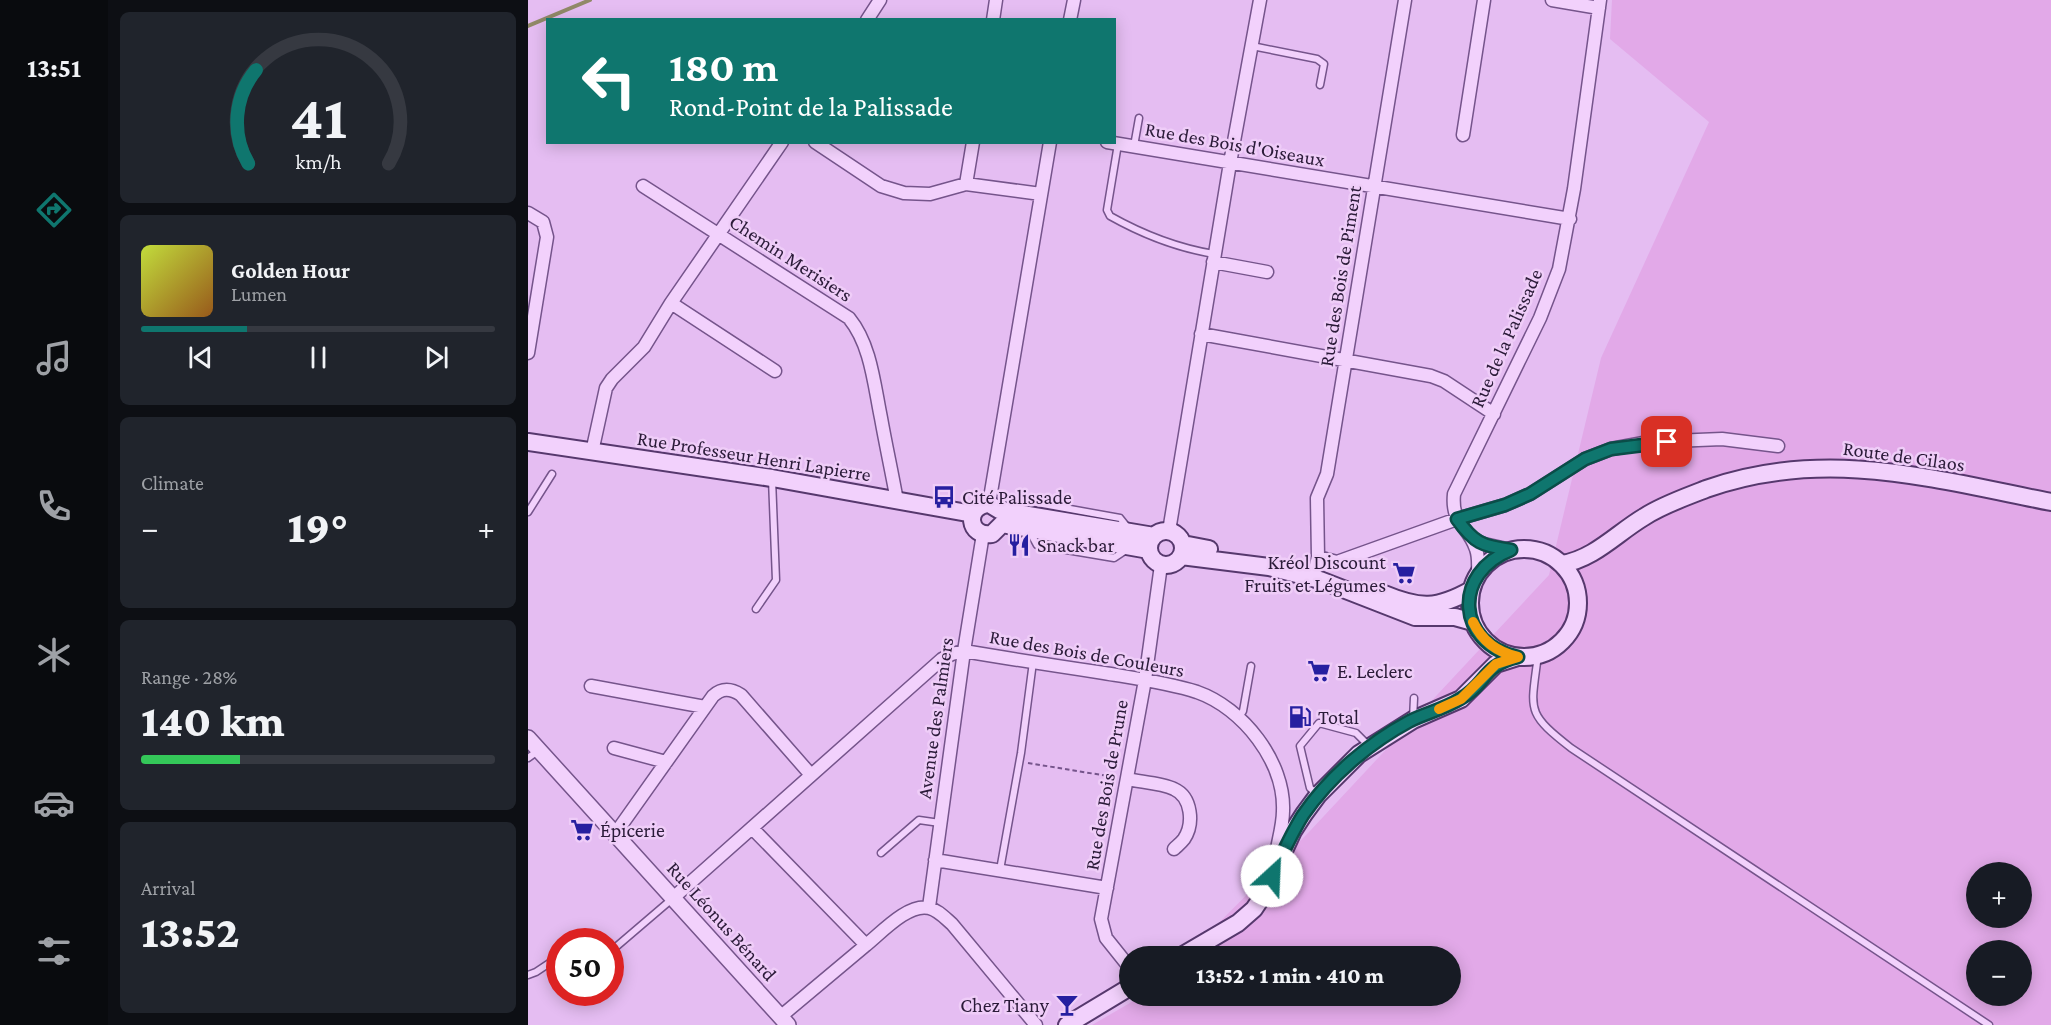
<!DOCTYPE html>
<html lang="en">
<head>
<meta charset="utf-8">
<style>
	body { margin:0; font-family:"Crimson Pro",serif; background:#20242c; color:#f1f3f6; height:100vh; display:flex; flex-direction:column; font-size:22px; white-space:nowrap }
	* { box-sizing:border-box; margin:0 }
	p { font-size:20px; color:#9ea1a6 }
	.icon { flex:none; width:33px; height:33px; fill:none; stroke:currentColor; stroke-width:2; stroke-linecap:round; stroke-linejoin:round }
	.map { position:relative; flex:1; overflow:hidden }
	.details { display:flex; flex-direction:column; gap:12px; padding:12px; background:#0d0f14; width:420px }
	.details>* { flex:none }
	.guide { position:absolute; left:18px; top:18px; width:570px; height:126px; border-radius:0px; box-shadow:0 3px 15px #0003; background:#0f766e; color:#fff; overflow:hidden }
	.tools { position:absolute; left:1438px; top:862px; display:grid; gap:12px }
	.tools a { display:grid; place-items:center; width:66px; height:66px; border-radius:50%; background:#171b24; box-shadow:0 3px 15px #0003; font-size:30px }
	.speed { position:absolute; left:18px; top:928px; display:flex; gap:12px; font-size:30px; font-weight:700; text-align:center }
	.speed>* { display:grid; place-content:center; width:78px; height:78px; border-radius:50%; background:#171b24; box-shadow:0 3px 15px #0003; line-height:1 }
	.speed .limit { border:9px solid #d22; background:#fff; color:#111 }
	.pin { position:absolute; display:grid; place-items:center; width:51px; height:51px; color:#fff; margin:-26px; border-radius:12px; box-shadow:0 3px 9px #0006 }
	.me { position:absolute; width:66px; margin:-33px; rotate:25deg; stroke-linejoin:round; filter:drop-shadow(0 0 4px #0008) }
	.turn { display:flex; align-items:center; gap:21px; height:126px; padding:0 24px; font-size:27px }
	.turn .icon { width:78px; height:78px; stroke-width:2.5 }
	.turn b { display:block; font-size:42px; line-height:51px }
	.big { font-size:45px; font-weight:800; line-height:1.1 }
	.details .widget { flex:1; display:flex; flex-direction:column; justify-content:center; gap:9px; min-width:0; padding:0 21px; border-radius:9px; background:#20242c }
	.details .dial { align-items:center; gap:0 }
	.dial svg { height:156px; overflow:visible; fill:none; stroke:#363941; stroke-width:7; stroke-linecap:round; text-anchor:middle }
	.dial text { fill:#f1f3f6; stroke:none }
	.song { display:flex; align-items:center; gap:18px }
	.cover { width:72px; height:72px; border-radius:9px; background:linear-gradient(135deg,hsl(70 70% 55%),hsl(30 70% 35%)) }
	.played { height:6px; border-radius:3px; background:linear-gradient(90deg,#0f766e 30%,#363941 30%) }
	.keys { display:flex; justify-content:space-around; direction:ltr }
	.heat { display:flex; justify-content:space-between; align-items:center; font-size:33px; direction:ltr }
	.charge { height:9px; border-radius:4px; background:linear-gradient(90deg,#34c759 28%,#363941 0) }
	.trip { position:absolute; left:591px; top:946px; width:342px; height:60px; border-radius:30px; background:#171b24; box-shadow:0 3px 15px #0003; font-weight:800; line-height:60px; text-align:center }
	main { display:flex; flex:1; min-height:0 }
	.tab-bar { display:flex; flex-direction:column; width:108px; justify-content:space-around; align-items:center; background:#090b0e; color:#9ea1a6 }
	.tab-bar .icon { width:42px; height:42px }
	.tab-bar .active { color:#0f766e }
	.tab-bar b { font-size:27px; color:#f1f3f6 }
	.map>svg:first-child { display:block }
</style>
</head>
<body>
<main>
<nav class="tab-bar">
<b>13:51</b>
<svg class="icon active" aria-label="directions" viewBox="0 0 24 24"><path d="M12 3l9 9-9 9-9-9zM9 14v-3h6M13 9l2 2-2 2"/></svg>
<svg class="icon" aria-label="music" viewBox="0 0 24 24"><path d="M9 18V5l10-2v13"/><circle cx="6" cy="18" r="3"/><circle cx="16" cy="16" r="3"/></svg>
<svg class="icon" aria-label="phone" viewBox="0 0 24 24"><path d="M5 4h4l2 5-3 2q2 4 5 5l2-3 5 2v4C11 20 4 13 5 4z"/></svg>
<svg class="icon" aria-label="climate" viewBox="0 0 24 24"><path d="M12 3v18M4 7l16 10M4 17L20 7"/></svg>
<svg class="icon" aria-label="car" viewBox="0 0 24 24"><path d="M5 17H2v-5l4-1 3-4h7l3 4 3 1v5h-3M9 17h6M6 11h13"/><circle cx="7" cy="17" r="2"/><circle cx="17" cy="17" r="2"/></svg>
<svg class="icon" aria-label="filters" viewBox="0 0 24 24"><path d="M4 7h16M4 17h16"/><circle cx="9" cy="7" r="2"/><circle cx="15" cy="17" r="2"/></svg>
</nav>
<section class="details">
<div class="widget dial"><svg viewBox="0 0 100 80">
<path d="M14 69A42 42 0 1 1 86 69"/>
<path d="M14 69A42 42 0 0 1 18 21" stroke="#0f766e"/>
<text x="50" y="56" font-size="32" font-weight="700">41</text>
<text x="50" y="72" font-size="11">km/h</text>
</svg></div>
<div class="widget">
<div class="song"><i class="cover"></i><div><b>Golden Hour</b><p>Lumen</p></div></div>
<div class="played"></div>
<div class="keys"><svg class="icon" aria-label="previous" viewBox="0 0 24 24"><path d="M18 5L8 12l10 7zM5 5v14"/></svg><svg class="icon" aria-label="pause" viewBox="0 0 24 24"><path d="M8 5v14M16 5v14"/></svg><svg class="icon" aria-label="next" viewBox="0 0 24 24"><path d="M6 5l10 7-10 7zM19 5v14"/></svg></div>
</div>
<div class="widget"><p>Climate</p>
<div class="heat"><a>−</a><b class="big">19°</b><a>+</a></div>
</div>
<div class="widget"><p>Range · 28%</p><b class="big">140 km</b><div class="charge"></div></div>
<div class="widget"><p>Arrival</p><b class="big">13:52</b></div>
</section>
<div class="map">
<svg width="1523" height="1025" viewBox="0 0 1523 1025">
	<rect width="100%" height="100%" fill="#e5bdf2"/>
	<path fill="#e2a9e8" fill-rule="evenodd" d="M1084,0h439v1025h-959l50,-29h308v-39h-265l124,-125 240,-257 52,-217 108,-236 -99,-83zM1449,873h45v45h-45zM1449,951h45v45h-45z"/>
	<g fill="none" stroke-linecap="round" stroke-linejoin="round">
		<path stroke="#918968" stroke-width="4" d="M0,26l62,-26"/>
		<g stroke="#75548b" stroke-width="9">
			<path id="service" d="M724,46l65,13 7,5 -4,21
				M590,144l-11,66 3,6c32,18 68,32 104,38
				M606,146l5,-28
				M484,509l14,-8 94,17 8,10
				M0,512l24,-38
				M502,532l7,13 77,13 12,-8
				M228,609l20,-29 -4,-101
				M1010,655c-7,56 -13,57 33,93l418,277
				M711,717l4,-6 8,-45
				M885,719l1,-21
				M0,758l11,-8
				M789,794l-7,-6 -10,-42 19,-23 37,10 13,13
				M353,853l38,-33 21,3
				M472,870l21,-117 12,-91
				M82,952l62,-53
				M0,975l8,-3 24,-16"/>
		</g>
		<g stroke="#75548b" stroke-width="15">
			<path id="minor" d="M1024,0l47,8
				M339,20l13,-20
				M465,20l3,-20
				M542,20l4,-20
				M935,135l21,-135
				M287,142l66,44 23,7 26,1 36,-10 75,10
				M579,142l463,77
				M438,184l7,-42
				M115,186l206,132c22,27 25,66 32,100 5,28 11,55 16,83
				M0,213l15,9 4,15 -19,116
				M685,262l54,10
				M143,303l104,68
				M673,334l230,42 13,5 50,33
				M64,452l14,-64 6,-9 32,-32 27,-44 111,-161
				M461,504l61,-362
				M641,531l61,-368 30,-163
				M943,538l13,6 27,6
				M790,557l19,5 120,-43 48,-14 25,-11 55,-35 26,-10 38,-7 73,-3 56,7
				M950,573c0,-8 1,-16 -2,-24 -8,-24 -25,-25 -22,-55l86,-176 19,-49 15,-80 26,-189
				M785,578l5,-21 -1,-59 10,-24 78,-474
				M63,686l114,21
				M86,748l52,14
				M599,779c13,3 35,4 47,10 18,8 20,35 10,50 -3,4 -7,7 -10,10
				M224,828l114,117c15,-12 42,-42 63,-37 9,2 16,10 23,16l84,101
				M87,834l98,-138c9,-8 17,-8 28,-1l70,80
				M407,860l172,28
				M145,898l269,-239 10,-5 12,-3c47,8 93,15 140,22 29,5 65,10 93,19 46,16 88,70 86,119 0,16 -6,33 -8,49
				M401,907l35,-256 19,-117
				M602,968l-24,-30 -5,-19 44,-239 16,-115
				M252,1017l86,-72"/>
		</g>
		<g stroke="#75548b" stroke-width="18">
			<path id="tertiary" d="M0,738l260,287"/>
		</g>
		<g stroke="#56386d" stroke-width="20">
			<path id="secondary" d="M0,442l244,36 201,36
				M621 548a17 17 0 1 1 34 0a17 17 0 1 1-34 0Z
				M655,544l26,5
				M942 603a54 54 0 1 1 108 0a54 54 0 1 1-108 0Z
				M621,550l-147,-26 -10,10c-24,4 -28,-28 -3,-30l10,6 155,26
				M653,556l88,11 51,13 95,37h40l18,5
				M1034,564c32,-5 55,-31 82,-47 18,-12 42,-20 62,-28 118,-42 228,-10 345,13
				M856,594c36,15 53,15 87,-4
				M652,957l58,-34 16,-14 10,-15 29,-63 11,-17 14,-19 41,-41 54,-34 48,-21 35,-35 22,-7
				M539,1025l63,-38"/>
		</g>
		<path stroke="#75548b" stroke-width="2" stroke-dasharray="4.5 3" stroke-linecap="butt" d="M500,763l86,14"/>
		<use href="#service" stroke="#f2d1fc" stroke-width="6"/>
		<use href="#minor" stroke="#f2d1fc" stroke-width="12"/>
		<use href="#tertiary" stroke="#f2d1fc" stroke-width="15"/>
		<use href="#secondary" stroke="#f2d1fc" stroke-width="16"/>
	</g>
	<g fill="none" stroke-linecap="round" stroke-linejoin="round">
		<g stroke="#0a4d48" stroke-width="15">
			<path id="route" d="M744,876c10,-21 19,-42 31,-61 27,-39 66,-72 107,-94 16,-8 34,-12 50,-22 27,-15 22,-34 58,-42 -62,-13 -66,-84 -7,-107 -29,-4 -37,-7 -54,-31l48,-14 25,-11 55,-35 26,-10 56,-7"/>
		</g>
		<use href="#route" stroke="#0f766e" stroke-width="10"/>
		<path stroke="#f59e0b" stroke-width="10" d="M911,709l22,-10 35,-35 22,-7c-22,-5 -36,-16 -45,-35"/>
	</g>
	<defs>
		<g id="bus-bare" transform="scale(1.8)"><path d="M-5-6H5V4H4V6H2V4H-2V6H-4V4H-5ZM-3.5-4V0h7V-4ZM-3.5 1.2v1.5H-2V1.2ZM2 1.2v1.5H3.5V1.2Z" fill="#261fa0" stroke="#efcdf8" stroke-width="2.5" paint-order="stroke"/></g>
		<g id="restaurant-bare" transform="scale(1.8)"><path d="M-5-6h1v4h1v-4h1v4h1v-4h1v5L-1.5 .5V6h-2V.5L-5-1ZM5-6V6H3V1.5H1.5Q1.5-4 5-6Z" fill="#261fa0" stroke="#efcdf8" stroke-width="2.5" paint-order="stroke"/></g>
		<g id="supermarket-bare" transform="scale(1.8)"><path d="M-6-5.5h2.5l.6 2H6L4.5 2H-2.5L-4.4-4H-6ZM-1.5 3.2a1.3 1.3 0 1 0 .1 0ZM3 3.2a1.3 1.3 0 1 0 .1 0Z" fill="#261fa0" stroke="#efcdf8" stroke-width="2.5" paint-order="stroke"/></g>
		<g id="fuel-bare" transform="scale(1.8)"><path d="M-5.5-6h7V0h2V4h1.3V-2.5L3-4.5l.8-.8L6-3V5H2.5V1h-1V6h-7ZM-4.2-4.7v3.2H.2V-4.7Z" fill="#261fa0" stroke="#efcdf8" stroke-width="2.5" paint-order="stroke"/></g>
		<g id="bar-bare" transform="scale(1.8)"><path d="M-6-5H6L.8 .8V4.5H3.5V6h-7V4.5H-.8V.8Z" fill="#261fa0" stroke="#efcdf8" stroke-width="2.5" paint-order="stroke"/></g>
	</defs>
	<g fill-rule="evenodd">
		<use href="#bus-bare" x="416" y="497"/>
		<use href="#restaurant-bare" x="491" y="545"/>
		<use href="#supermarket-bare" x="876" y="573"/>
		<use href="#supermarket-bare" x="791" y="671"/>
		<use href="#fuel-bare" x="772" y="717"/>
		<use href="#supermarket-bare" x="54" y="830"/>
		<use href="#bar-bare" x="539" y="1005"/>
	</g>
	<g text-anchor="middle" stroke-width="5" stroke-linejoin="round" paint-order="stroke">
		<g font-size="20" fill="#2b1b39" stroke="#efcdf8">
			<text transform="translate(707 144) rotate(10)" y="7">Rue des Bois d'Oiseaux</text>
			<text transform="translate(263 258) rotate(33)" y="7">Chemin Merisiers</text>
			<text transform="translate(812 276) rotate(-81)" y="7">Rue des Bois de Piment</text>
			<text transform="translate(978 338) rotate(-66)" y="7">Rue de la Palissade</text>
			<text transform="translate(226 456) rotate(9)" y="7">Rue Professeur Henri Lapierre</text>
			<text transform="translate(1376 456) rotate(8)" y="7">Route de Cilaos</text>
			<text transform="translate(559 653) rotate(10)" y="7">Rue des Bois de Couleurs</text>
			<text transform="translate(407 718) rotate(-82)" y="7">Avenue des Palmiers</text>
			<text transform="translate(578 785) rotate(-80)" y="7">Rue des Bois de Prune</text>
			<text transform="translate(194 921) rotate(48)" y="7">Rue Léonus Bénard</text>
		</g>
		<g font-size="20" fill="#2b1b39" stroke="#efcdf8" text-anchor="start">
			<text x="434" y="504">Cité Palissade</text>
			<text x="509" y="552">Snack bar</text>
			<text x="858" y="569" text-anchor="end">Kréol Discount<tspan x="858" dy="23">Fruits et Légumes</tspan></text>
			<text x="809" y="678">E. Leclerc</text>
			<text x="790" y="724">Total</text>
			<text x="72" y="837">Épicerie</text>
			<text x="521" y="1012" text-anchor="end">Chez Tiany</text>
		</g>
	</g>
</svg>
<div class="tools">
<a>+</a>
<a>−</a>
</div>
<div class="speed"><div class="limit">50</div></div>
<div class="pin" style="left:1139px;top:442px;background:#d93025"><svg class="icon" aria-label="arrive" viewBox="0 0 24 24"><path d="M6 21V4h12l-3 4 3 4H6"/></svg></div>
<svg class="me" style="left:744px;top:876px" viewBox="-20 -20 40 40"><circle r="19" fill="#fff"/><path d="M0-13L10 11 0 6-10 11z" fill="#0f766e"/></svg>
<div class="trip">13:52 · 1 min · 410 m</div>
<div class="guide">
<div class="turn"><svg class="icon" aria-label="left" viewBox="0 0 24 24"><path d="M17 20v-9H6M10 6l-5 5 5 5"/></svg><div><b>180 m</b>Rond-Point de la Palissade</div></div>
</div>
</div>
</main>
</body>
</html>
